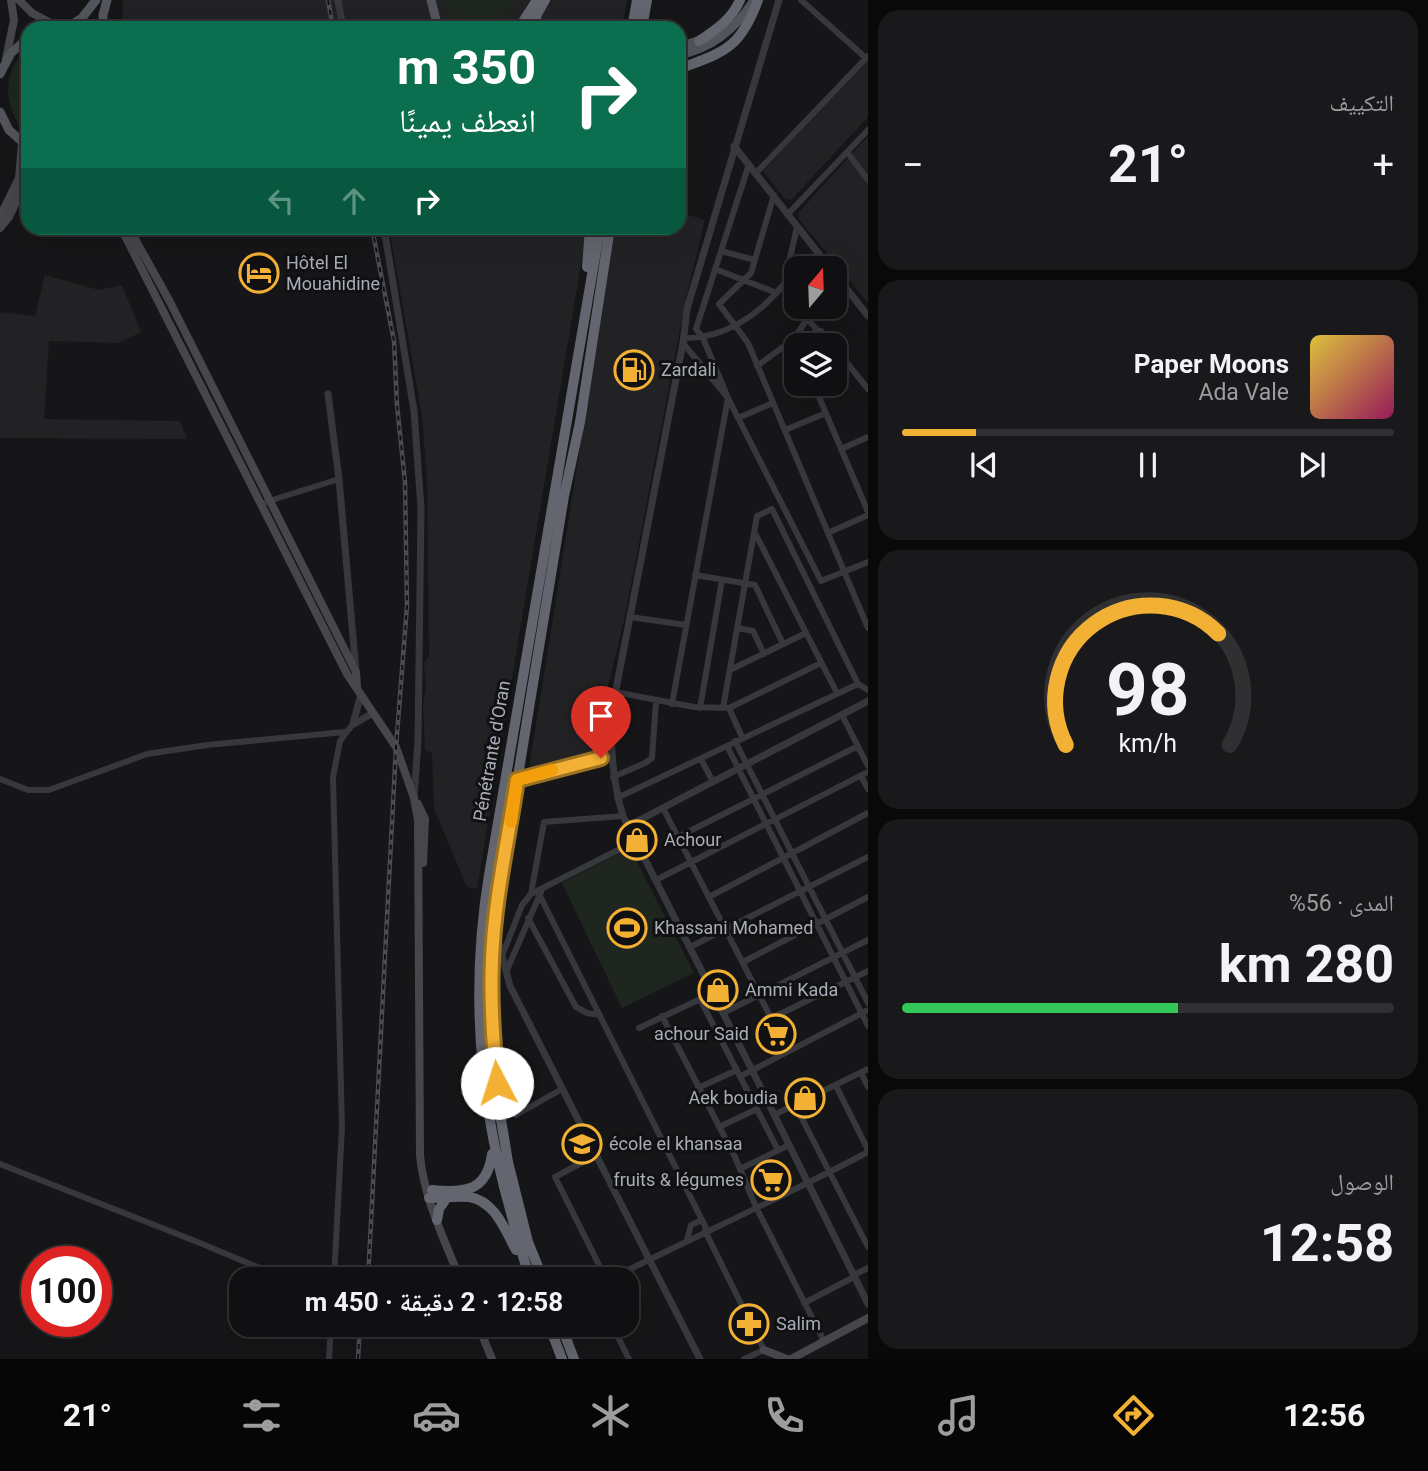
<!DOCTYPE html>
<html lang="ar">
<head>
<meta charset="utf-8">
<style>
	body { margin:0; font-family:Roboto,"Noto Naskh Arabic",sans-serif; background:#19191b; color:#f1f3f6; direction:rtl; height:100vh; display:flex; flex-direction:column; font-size:26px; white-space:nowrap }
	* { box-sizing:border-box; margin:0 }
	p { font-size:23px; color:#9c9d9f }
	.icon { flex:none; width:38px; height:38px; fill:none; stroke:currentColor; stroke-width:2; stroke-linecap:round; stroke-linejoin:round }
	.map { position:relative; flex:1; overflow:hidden; direction:ltr }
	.drawer { display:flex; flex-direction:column; gap:10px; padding:10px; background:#09090a; width:560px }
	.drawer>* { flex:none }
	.banner { position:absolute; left:21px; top:21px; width:665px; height:214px; border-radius:21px; box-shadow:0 7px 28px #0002,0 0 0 2px #303032; direction:rtl; background:#0b6e4f; color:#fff; overflow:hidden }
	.needle { width:46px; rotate:19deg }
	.fabs { position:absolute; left:784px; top:256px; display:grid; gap:14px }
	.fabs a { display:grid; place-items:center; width:63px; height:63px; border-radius:14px; background:#101012; box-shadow:0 7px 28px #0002,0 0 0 2px #303032; font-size:35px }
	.speed { position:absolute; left:21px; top:1246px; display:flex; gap:14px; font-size:35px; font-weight:700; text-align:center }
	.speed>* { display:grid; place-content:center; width:91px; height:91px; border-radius:50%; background:#101012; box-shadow:0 7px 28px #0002,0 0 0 2px #303032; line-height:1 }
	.speed .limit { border:10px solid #d22; background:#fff; color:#111 }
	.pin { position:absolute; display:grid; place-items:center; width:60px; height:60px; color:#fff; margin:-72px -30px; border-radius:50% 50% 50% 0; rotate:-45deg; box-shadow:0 0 7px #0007 }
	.pin .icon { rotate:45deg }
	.me { position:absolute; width:77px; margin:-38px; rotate:355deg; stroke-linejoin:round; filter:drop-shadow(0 0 5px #0008) }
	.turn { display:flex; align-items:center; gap:24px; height:147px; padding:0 35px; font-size:32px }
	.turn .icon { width:91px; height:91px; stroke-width:2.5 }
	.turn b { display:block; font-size:49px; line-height:60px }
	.lanes { display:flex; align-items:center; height:66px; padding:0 35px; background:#0003; justify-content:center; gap:35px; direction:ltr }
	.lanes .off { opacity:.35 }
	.big { font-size:52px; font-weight:700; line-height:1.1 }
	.drawer .card { flex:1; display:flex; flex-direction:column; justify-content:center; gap:10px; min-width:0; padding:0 24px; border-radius:21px; background:#19191b }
	.drawer .dial { align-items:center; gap:0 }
	.dial svg { height:182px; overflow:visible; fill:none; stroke:#303032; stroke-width:7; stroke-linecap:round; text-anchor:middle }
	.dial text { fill:#f1f3f6; stroke:none }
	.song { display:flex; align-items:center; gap:21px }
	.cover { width:84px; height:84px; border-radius:10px; background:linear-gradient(135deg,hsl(50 70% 55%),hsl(330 70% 35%)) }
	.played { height:7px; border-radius:4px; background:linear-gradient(90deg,#f2b134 15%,#303032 15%) }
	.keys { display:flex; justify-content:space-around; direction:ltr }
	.heat { display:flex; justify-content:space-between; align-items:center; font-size:38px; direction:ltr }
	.charge { height:10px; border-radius:5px; background:linear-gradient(90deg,#34c759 56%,#303032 0) }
	.trip { position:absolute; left:229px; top:1267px; width:410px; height:70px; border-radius:21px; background:#101012; box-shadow:0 7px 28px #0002,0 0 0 2px #303032; font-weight:700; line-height:70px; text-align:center; direction:rtl }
	.dock { display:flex; height:112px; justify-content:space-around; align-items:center; background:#060607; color:#9c9d9f }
	.dock .icon { width:49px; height:49px }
	.dock .current { color:#f2b134 }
	.dock b { font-size:32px; color:#f1f3f6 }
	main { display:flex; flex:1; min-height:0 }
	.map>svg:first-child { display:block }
</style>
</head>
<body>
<main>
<section class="drawer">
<div class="card"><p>التكييف</p>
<div class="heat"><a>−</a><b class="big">21°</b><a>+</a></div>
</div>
<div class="card">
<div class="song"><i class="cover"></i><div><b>Paper Moons</b><p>Ada Vale</p></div></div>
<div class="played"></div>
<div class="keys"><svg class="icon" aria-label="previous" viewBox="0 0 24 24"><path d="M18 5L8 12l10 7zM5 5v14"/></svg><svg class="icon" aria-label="pause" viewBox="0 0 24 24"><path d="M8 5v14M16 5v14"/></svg><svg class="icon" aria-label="next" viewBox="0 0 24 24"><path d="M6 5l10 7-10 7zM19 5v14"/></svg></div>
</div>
<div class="card dial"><svg viewBox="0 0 100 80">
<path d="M14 69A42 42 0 1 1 86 69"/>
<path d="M14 69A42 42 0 0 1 81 20" stroke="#f2b134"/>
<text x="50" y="56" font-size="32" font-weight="700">98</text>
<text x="50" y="72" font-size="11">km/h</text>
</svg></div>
<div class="card"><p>المدى · 56%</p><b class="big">280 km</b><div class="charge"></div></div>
<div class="card"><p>الوصول</p><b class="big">12:58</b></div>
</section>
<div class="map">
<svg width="868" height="1359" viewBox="0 0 868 1359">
	<rect width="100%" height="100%" fill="#161618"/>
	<path fill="#222225" d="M123,0h504l-5,28h-500z
		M868,58v59l-77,83 -6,-1 -22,-28z
		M868,136v167l-70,-85 1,-6z
		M679,212l26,8 -19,78 -61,318 -20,83 -3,58 -75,24 88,-553h64z
		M389,228h198l-110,661 -10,-2 -33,-78 -2,-56 -7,-3 -2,-46 3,-14 -2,-27 5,-7 -2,-177 -5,-63z
		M45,275l54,15 23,-5 19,47 -22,11 -70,-2 -5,78 136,2 7,18 -187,-1v-126l35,4z"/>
	<path fill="#1e261f" d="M444,0h73l-21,28h-42z
		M28,49v85c-25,-21 -28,-64 0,-85z
		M630,848l64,125 -72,35 -60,-125z"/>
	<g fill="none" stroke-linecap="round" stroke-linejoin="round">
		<path stroke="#37383d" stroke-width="6" d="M801,0l65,58
			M847,152l21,28
			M756,173l112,-117
			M774,195l-23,78 -32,31 29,39 120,285
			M788,214l80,-84
			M721,251l34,9
			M715,269l62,24
			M796,302l-12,-18 13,-57
			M799,306l8,13 25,26
			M807,319l-13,20 27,-8
			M683,338c41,1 76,-23 101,-54
			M683,343l45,55 -25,-60 -7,-9 53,-165
			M835,348l33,41
			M757,366l37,-27 2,6
			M813,383l55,129
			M738,418l35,-15
			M785,430l41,-17
			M841,449l27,-12
			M266,502l73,-23
			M755,533l82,160
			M828,533l40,-18
			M695,575l60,10 28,59
			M630,617l56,8
			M737,628l16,3 11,23
			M730,670l76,-37
			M615,692l79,15 35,1 13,29
			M672,704l56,-306 93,183 47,-19
			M700,708l22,-128
			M723,708l34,-192 15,-7 86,175 10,6
			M729,708l92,-45
			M842,715l26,51
			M735,741l133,262
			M727,746l141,280
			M701,759l12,23
			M861,776l7,13
			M613,777l32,-14 7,-5 4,-57
			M0,779l28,11h21l98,-36 60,-9 138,-13
			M517,780l84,-22
			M617,798l241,-114
			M663,808l125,243
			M678,837l180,-91
			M656,880l212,-108
			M531,894l13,-72 79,-6
			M539,894l168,336
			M709,897l159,-84
			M528,918l48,89 11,6 13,2
			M690,947l178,-90
			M502,956l20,-51 9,-11 105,-53
			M743,962l125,-65
			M506,972l35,-80
			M700,999l78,151
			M723,1013l145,-73
			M662,1016l73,141 21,50 68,134
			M772,1018l96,-47
			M639,1028l74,-35
			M861,1073l7,14
			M741,1076l127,-66
			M836,1086l32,64
			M698,1088l39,-18
			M795,1105l73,142
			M516,1115l46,-26
			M774,1115l94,-46
			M719,1127l38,-18
			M596,1155l-41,22 51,102
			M0,1164l200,79 86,36
			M740,1169l49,-24
			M705,1231l59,119 -20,9
			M687,1240l4,-15 11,-5
			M854,1275l14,-7
			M334,1279l8,-152 -9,-350 7,-36 13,-17
			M610,1279c86,-43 173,-82 258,-127
			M804,1303l50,-26
			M612,1325l17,34
			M329,1359l2,-34"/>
		<path stroke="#37383d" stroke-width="7" d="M338,0l5,28
			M779,0l-92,309 -4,34 -71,367c-2,37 0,70 11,106l129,254 116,234
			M734,146l96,122
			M384,228l30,183 7,97 -3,233 -4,57
			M835,274l33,42
			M328,394l11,85 17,192
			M353,724l8,-30
			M354,724l19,-11
			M628,826l240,-125
			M497,937l13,49 190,373"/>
		<path stroke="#45474d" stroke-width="8" d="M19,0l13,13 28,15
			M6,59l8,-39 -3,-20
			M0,217l19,-39 3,-35
			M0,228l9,-11 19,-40
			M121,228l226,446 49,73 18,51 4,22 2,335c4,44 24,84 40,124
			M129,228l41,74 186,370 1,15
			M418,804l7,15 -2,44
			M478,1325l14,34
			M764,1350l23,9
			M791,1359l77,-41"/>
		<path stroke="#53555c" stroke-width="9" d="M431,0l7,28
			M66,28l16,-10 14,-18
			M103,28v-13l4,-15
			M679,47l25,-8
			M679,55c34,-7 57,-26 75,-55
			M0,74l11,-21 17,-15
			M0,112l9,18 19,17"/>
		<path stroke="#63666e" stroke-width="10" d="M519,28l18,-28
			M534,28l3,-14 8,-14
			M632,28l5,-28
			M642,28l5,-28
			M699,41c17,-11 33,-22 41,-41
			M679,69c45,-17 61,-20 79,-69
			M587,267l3,-39
			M432,1190c32,3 55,2 60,-36
			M429,1198c13,0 27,-2 40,-1 26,4 36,33 47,53
			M437,1220l2,-11 7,-10
			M531,1279c-9,-21 -14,-44 -20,-66 -32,-112 -41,-223 -22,-338l111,-647
			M543,1279l-15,-37 -20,-80 -9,-55 -7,-71v-76l3,-42 35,-216 34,-206 16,-74 30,-194
			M549,1325l13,34
			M561,1325l13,34"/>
		<g stroke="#4a4c52" stroke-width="4.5">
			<path id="rail" d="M328,0l5,28
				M368,1279l28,-532 11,-141 -2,-124 -8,-77 -3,-64 -22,-113
				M358,1359l2,-34"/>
		</g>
		<use href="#rail" stroke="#111113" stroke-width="2" stroke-dasharray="5" stroke-linecap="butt"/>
	</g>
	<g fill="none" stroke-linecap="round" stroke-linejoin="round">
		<g stroke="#9d7322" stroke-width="18">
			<path id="route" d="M497,1083c-4,-41 -7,-82 -5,-123 2,-60 16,-120 25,-180l84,-22"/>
		</g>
		<use href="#route" stroke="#f2b134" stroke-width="12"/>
		<path stroke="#f59e0b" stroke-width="12" d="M511,822l6,-42 35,-10"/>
	</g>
	<defs>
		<g id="hotel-ring" transform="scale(2.0125)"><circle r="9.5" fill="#111113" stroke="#f2b134" stroke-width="1.5"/><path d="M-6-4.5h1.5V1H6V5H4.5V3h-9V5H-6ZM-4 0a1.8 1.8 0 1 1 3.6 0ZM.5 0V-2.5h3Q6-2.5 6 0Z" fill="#f2b134"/></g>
		<g id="fuel-ring" transform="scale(2.0125)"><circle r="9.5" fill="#111113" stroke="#f2b134" stroke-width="1.5"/><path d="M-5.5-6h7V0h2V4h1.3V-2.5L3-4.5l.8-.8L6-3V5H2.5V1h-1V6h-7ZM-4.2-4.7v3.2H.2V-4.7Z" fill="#f2b134"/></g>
		<g id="shop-ring" transform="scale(2.0125)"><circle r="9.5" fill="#111113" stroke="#f2b134" stroke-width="1.5"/><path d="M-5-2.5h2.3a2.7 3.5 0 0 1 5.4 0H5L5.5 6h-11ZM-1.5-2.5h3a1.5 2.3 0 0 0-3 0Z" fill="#f2b134"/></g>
		<g id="stadium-ring" transform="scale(2.0125)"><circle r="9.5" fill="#111113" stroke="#f2b134" stroke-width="1.5"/><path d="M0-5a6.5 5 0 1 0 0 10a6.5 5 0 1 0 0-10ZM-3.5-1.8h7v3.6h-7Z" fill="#f2b134"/></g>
		<g id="supermarket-ring" transform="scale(2.0125)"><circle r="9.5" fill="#111113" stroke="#f2b134" stroke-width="1.5"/><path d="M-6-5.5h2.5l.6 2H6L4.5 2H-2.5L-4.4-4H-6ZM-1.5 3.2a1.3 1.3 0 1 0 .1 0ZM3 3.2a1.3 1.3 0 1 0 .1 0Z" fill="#f2b134"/></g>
		<g id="school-ring" transform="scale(2.0125)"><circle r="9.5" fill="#111113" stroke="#f2b134" stroke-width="1.5"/><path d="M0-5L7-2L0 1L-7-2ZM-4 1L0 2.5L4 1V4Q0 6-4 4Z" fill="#f2b134"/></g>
		<g id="pharmacy-ring" transform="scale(2.0125)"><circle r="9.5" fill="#111113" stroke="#f2b134" stroke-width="1.5"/><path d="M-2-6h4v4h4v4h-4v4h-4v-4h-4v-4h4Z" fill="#f2b134"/></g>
	</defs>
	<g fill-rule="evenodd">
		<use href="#hotel-ring" x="259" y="273"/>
		<use href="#fuel-ring" x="634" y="370"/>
		<use href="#shop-ring" x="637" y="840"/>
		<use href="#stadium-ring" x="627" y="928"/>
		<use href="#shop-ring" x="718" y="990"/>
		<use href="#supermarket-ring" x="776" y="1034"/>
		<use href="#shop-ring" x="805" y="1098"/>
		<use href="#school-ring" x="582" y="1144"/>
		<use href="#supermarket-ring" x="771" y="1180"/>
		<use href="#pharmacy-ring" x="749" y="1324"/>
	</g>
	<g text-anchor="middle" stroke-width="6" stroke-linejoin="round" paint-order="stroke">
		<g font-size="18" fill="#a8adb8" stroke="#111113" text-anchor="start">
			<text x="286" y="269">Hôtel El<tspan x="286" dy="21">Mouahidine</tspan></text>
			<text x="661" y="376">Zardali</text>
			<text x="664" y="846">Achour</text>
			<text x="654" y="934">Khassani Mohamed</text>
			<text x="745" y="996">Ammi Kada</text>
			<text x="749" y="1040" text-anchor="end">achour Said</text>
			<text x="778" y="1104" text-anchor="end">Aek boudia</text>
			<text x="609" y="1150">école el khansaa</text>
			<text x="744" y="1186" text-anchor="end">fruits &amp; légumes</text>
			<text x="776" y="1330">Salim</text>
		</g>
		<g font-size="18" fill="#a8adb8" stroke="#111113">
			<text transform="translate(492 751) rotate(-80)" y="6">Pénétrante d'Oran</text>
		</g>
	</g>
</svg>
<div class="fabs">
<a><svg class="needle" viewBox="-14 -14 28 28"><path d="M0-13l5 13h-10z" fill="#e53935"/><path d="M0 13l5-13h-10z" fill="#9c9d9f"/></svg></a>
<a><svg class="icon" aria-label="layers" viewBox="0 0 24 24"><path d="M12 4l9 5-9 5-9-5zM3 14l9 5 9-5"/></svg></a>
</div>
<div class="speed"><div class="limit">100</div></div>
<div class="pin" style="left:601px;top:758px;background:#d93025"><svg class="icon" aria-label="arrive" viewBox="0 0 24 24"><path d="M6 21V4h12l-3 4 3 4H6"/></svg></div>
<svg class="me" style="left:497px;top:1083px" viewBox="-20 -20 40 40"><circle r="19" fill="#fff"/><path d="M0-13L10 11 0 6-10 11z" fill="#f2b134"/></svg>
<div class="trip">12:58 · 2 دقيقة · 450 m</div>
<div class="banner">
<div class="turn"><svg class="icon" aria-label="right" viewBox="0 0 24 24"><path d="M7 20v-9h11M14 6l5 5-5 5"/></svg><div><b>350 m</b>انعطف يمينًا</div></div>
<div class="lanes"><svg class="icon off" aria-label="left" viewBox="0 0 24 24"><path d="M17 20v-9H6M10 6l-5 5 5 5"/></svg><svg class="icon off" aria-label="ahead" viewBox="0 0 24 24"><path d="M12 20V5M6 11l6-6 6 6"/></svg><svg class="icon" aria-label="right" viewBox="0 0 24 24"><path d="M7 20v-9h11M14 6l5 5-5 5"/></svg></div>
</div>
</div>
</main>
<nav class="dock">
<b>12:56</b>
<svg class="icon current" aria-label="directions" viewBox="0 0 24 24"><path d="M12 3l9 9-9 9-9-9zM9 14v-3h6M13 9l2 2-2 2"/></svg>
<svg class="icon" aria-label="music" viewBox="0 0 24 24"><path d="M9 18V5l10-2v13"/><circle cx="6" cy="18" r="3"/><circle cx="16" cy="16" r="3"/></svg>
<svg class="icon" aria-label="phone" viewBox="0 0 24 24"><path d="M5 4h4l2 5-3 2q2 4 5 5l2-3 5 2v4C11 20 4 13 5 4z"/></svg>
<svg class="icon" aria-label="climate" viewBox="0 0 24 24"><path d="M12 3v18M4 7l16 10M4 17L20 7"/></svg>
<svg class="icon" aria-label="car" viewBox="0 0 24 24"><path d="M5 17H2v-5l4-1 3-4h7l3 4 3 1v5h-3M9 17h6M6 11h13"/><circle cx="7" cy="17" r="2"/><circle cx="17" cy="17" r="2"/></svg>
<svg class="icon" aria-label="filters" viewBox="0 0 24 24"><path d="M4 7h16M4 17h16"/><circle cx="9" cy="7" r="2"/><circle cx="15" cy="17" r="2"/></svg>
<b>21°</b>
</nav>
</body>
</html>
